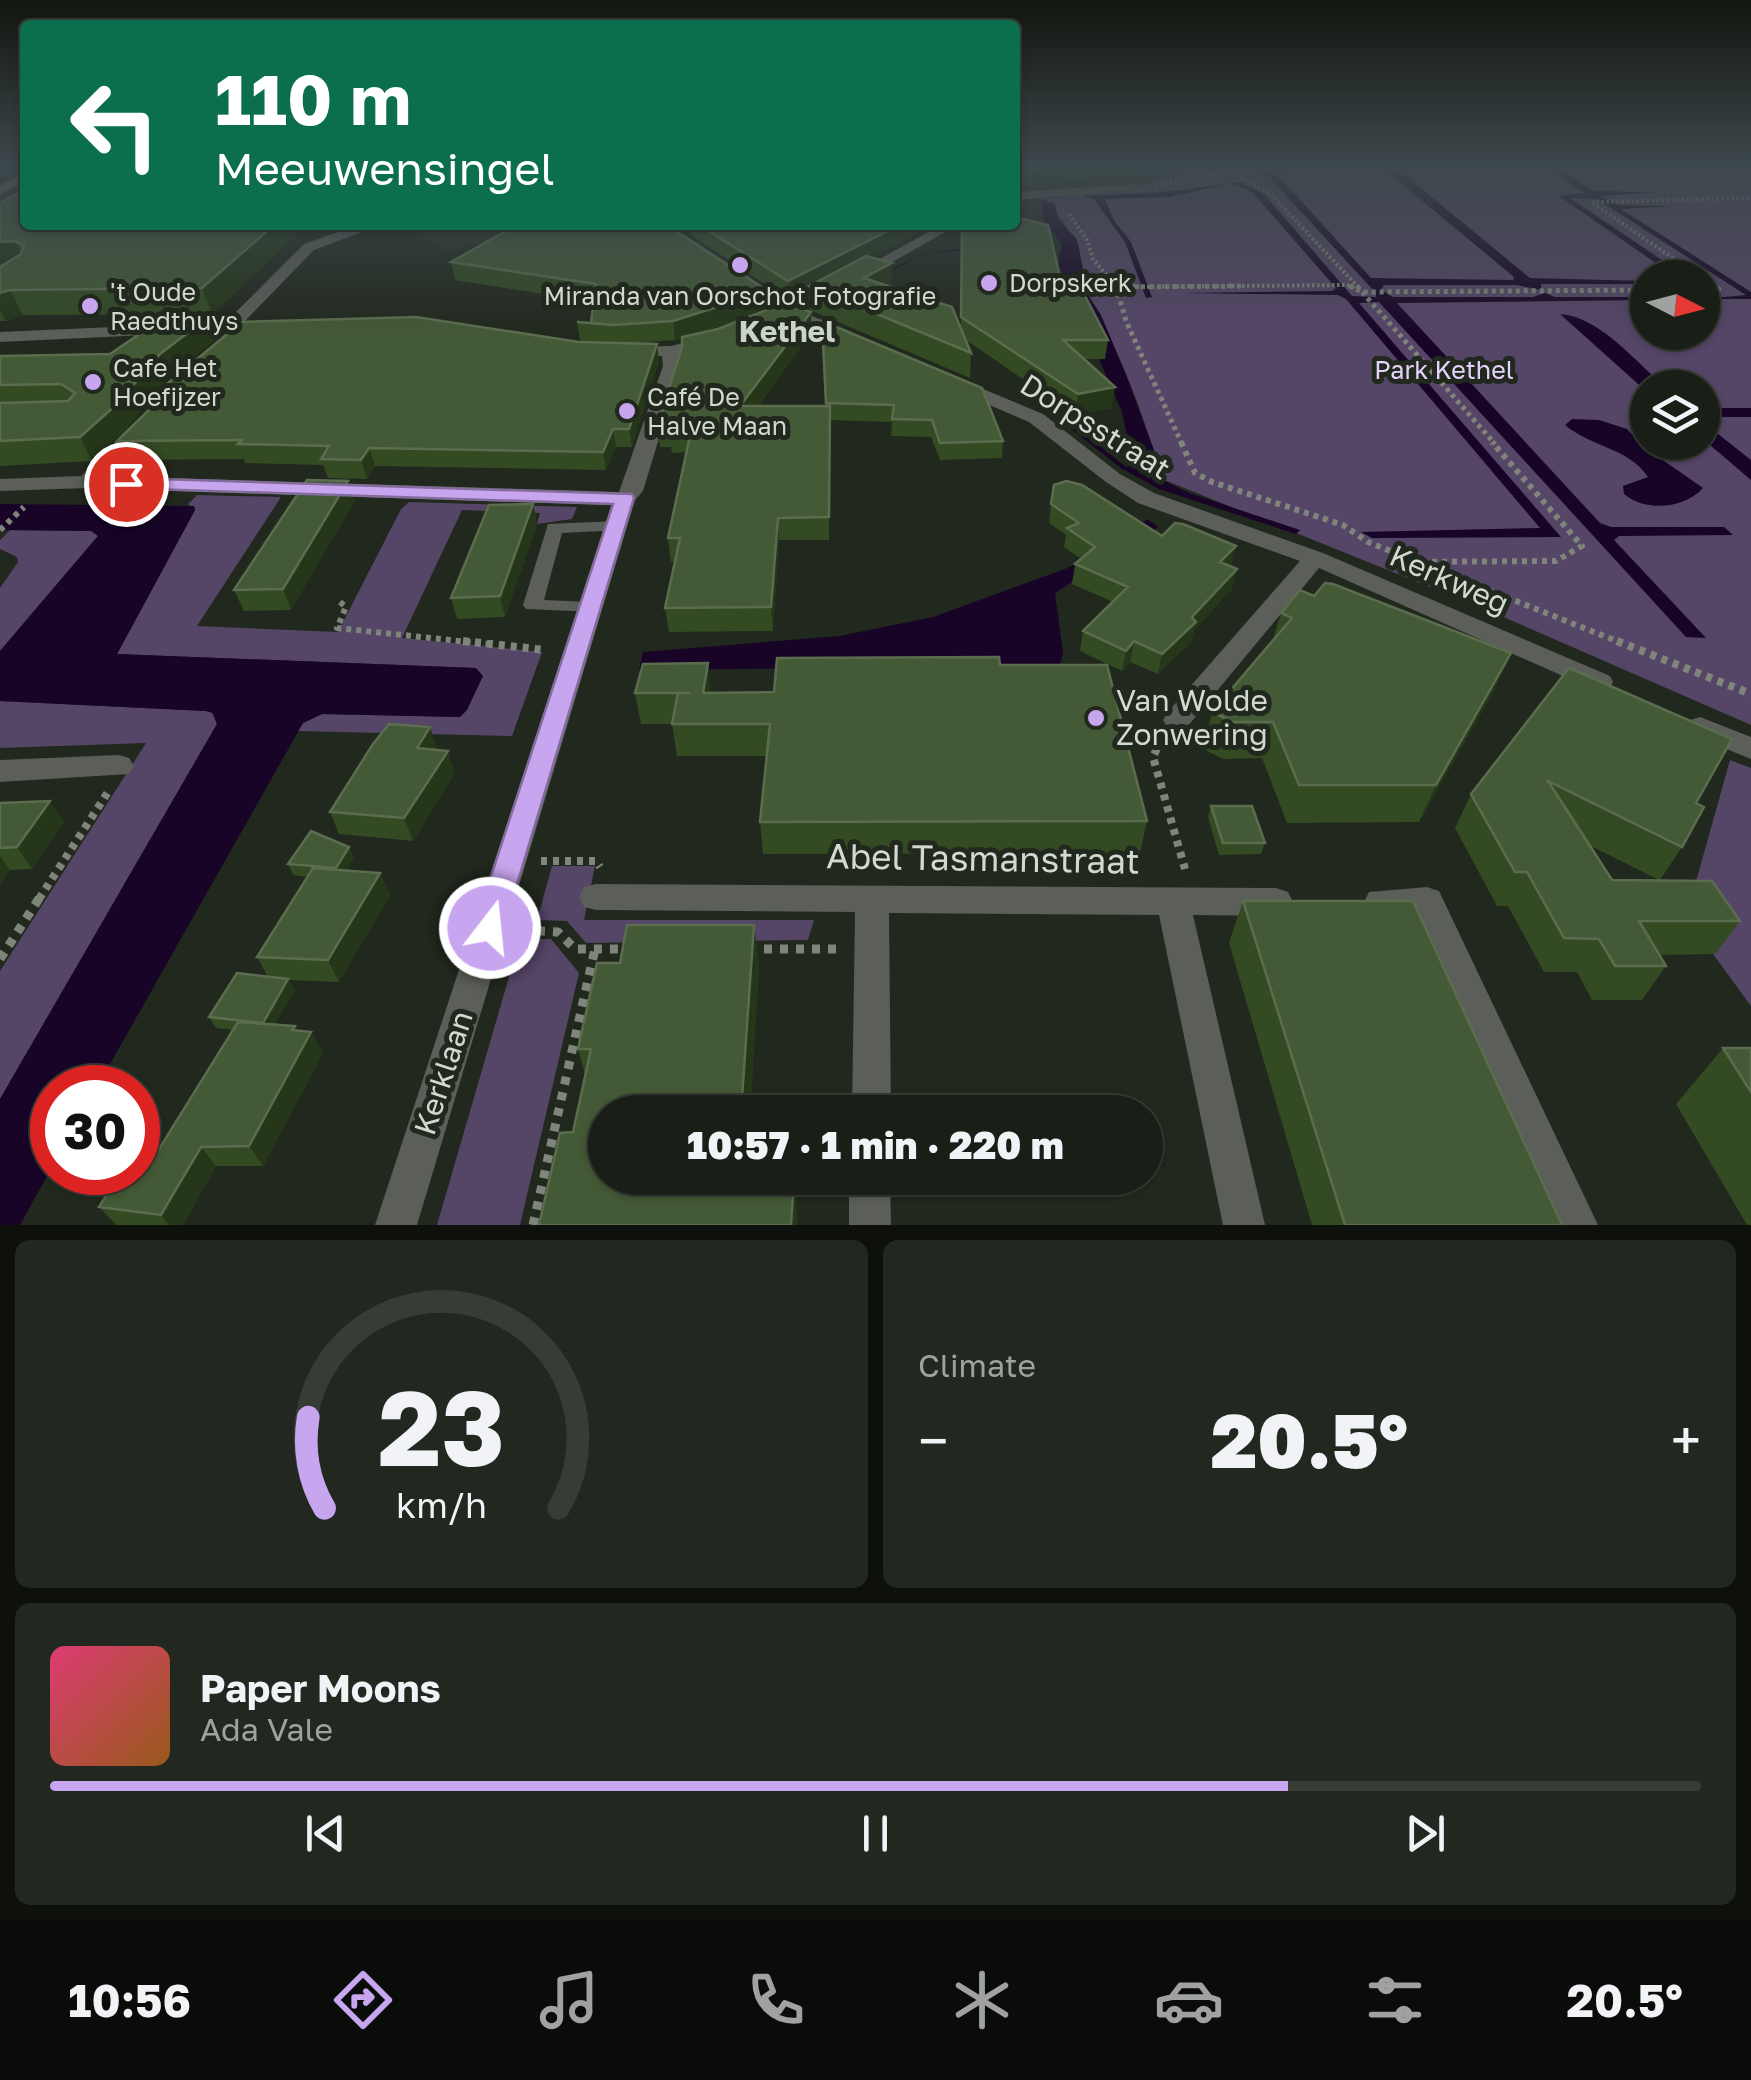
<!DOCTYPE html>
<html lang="en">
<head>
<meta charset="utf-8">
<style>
	body { margin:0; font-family:"Golos Text",sans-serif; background:#22271f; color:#f1f3f6; height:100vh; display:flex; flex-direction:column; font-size:38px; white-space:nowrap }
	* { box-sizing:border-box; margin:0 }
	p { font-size:32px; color:#9fa2a1 }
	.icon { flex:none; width:55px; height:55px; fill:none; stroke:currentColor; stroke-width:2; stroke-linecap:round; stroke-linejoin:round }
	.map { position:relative; height:1225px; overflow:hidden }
	.details { display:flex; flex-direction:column; gap:15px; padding:15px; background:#0e100c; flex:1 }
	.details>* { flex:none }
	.banner { position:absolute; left:20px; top:20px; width:1000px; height:210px; border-radius:10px; box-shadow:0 2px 8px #0004,0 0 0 2px #373c35; background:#0b6e4f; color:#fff; overflow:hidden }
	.needle { width:65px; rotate:96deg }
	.tools { position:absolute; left:1630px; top:260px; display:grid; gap:20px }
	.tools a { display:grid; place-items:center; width:90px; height:90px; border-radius:50%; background:#191e16; box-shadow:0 2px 8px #0004,0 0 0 2px #373c35; font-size:50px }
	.speed { position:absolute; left:30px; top:1065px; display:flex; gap:20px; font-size:50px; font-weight:700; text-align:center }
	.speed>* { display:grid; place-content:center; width:130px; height:130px; border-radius:50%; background:#191e16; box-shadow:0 2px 8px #0004,0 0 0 2px #373c35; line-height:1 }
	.speed .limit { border:15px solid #d22; background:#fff; color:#111 }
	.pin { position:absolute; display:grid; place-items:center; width:85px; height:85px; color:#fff; margin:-42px; border:5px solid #fff; border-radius:50%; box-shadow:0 2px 10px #0007 }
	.me { position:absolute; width:110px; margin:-55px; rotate:16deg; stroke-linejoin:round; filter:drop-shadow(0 0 8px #0008) }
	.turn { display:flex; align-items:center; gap:35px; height:210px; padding:0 30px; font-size:45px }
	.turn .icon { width:130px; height:130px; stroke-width:2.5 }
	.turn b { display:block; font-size:70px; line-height:85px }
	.big { font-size:75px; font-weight:800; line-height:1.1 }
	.details .card { flex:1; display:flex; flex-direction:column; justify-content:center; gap:15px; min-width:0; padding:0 35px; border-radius:15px; background:#22271f }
	.details .dial { align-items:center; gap:0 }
	.dial svg { height:260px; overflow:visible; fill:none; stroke:#373c35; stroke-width:7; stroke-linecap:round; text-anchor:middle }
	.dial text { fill:#f1f3f6; stroke:none }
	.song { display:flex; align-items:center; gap:30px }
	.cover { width:120px; height:120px; border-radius:15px; background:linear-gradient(135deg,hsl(340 70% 55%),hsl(30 70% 35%)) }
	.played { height:10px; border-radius:5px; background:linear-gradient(90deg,#c8a6ef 75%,#373c35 75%) }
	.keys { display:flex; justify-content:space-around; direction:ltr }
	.heat { display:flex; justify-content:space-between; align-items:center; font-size:55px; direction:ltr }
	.details .tiles { flex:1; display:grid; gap:15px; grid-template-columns:1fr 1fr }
	.card:last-child { grid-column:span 2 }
	.trip { position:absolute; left:588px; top:1095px; width:575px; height:100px; border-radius:50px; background:#191e16; box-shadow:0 2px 8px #0004,0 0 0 2px #373c35; font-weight:800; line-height:100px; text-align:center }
	.tab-bar { display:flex; height:160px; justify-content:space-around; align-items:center; background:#0a0c09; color:#9fa2a1 }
	.tab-bar .icon { width:70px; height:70px }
	.tab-bar .current { color:#c8a6ef }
	.tab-bar b { font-size:45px; color:#f1f3f6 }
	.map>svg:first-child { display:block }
</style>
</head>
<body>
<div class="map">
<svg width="1751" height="1225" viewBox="0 0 1751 1225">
	<rect width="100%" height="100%" fill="#21281d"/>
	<path fill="#273121" d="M405,225h241l-128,47 -37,-28 -33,7z"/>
	<path fill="#554567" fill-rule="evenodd" d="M1197,165h554v560l-259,-113 -335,-135c-2,-10 -2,-21 -5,-31 -17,-56 -41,-111 -70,-162l4,-1c-6,-13 -4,-25 -8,-39 -2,-4 -28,-41 -33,-45l-4,1 1,-1 84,-8zM1648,278h54v54h-54zM1648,388h54v54h-54z
		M197,495l84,2 -84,129 141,6 63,-123 8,-7 168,5 -5,12 -35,5 3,-11 -78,-3 -60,128 140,14 -30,84 -214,-5 5,-8 19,-9 138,3 16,-49 -359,-14 78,-144 -7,-6z
		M10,530l81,1 7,5 -98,115v-63l18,-26 -1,-5 -17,-8v-9z
		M0,701l206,10 6,2 5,11 -217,375v-128l146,-228 -146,5z
		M1730,760l21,8v238l-65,-89z
		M552,866h43l-11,54h230l-6,20 -222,3 -19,-22 -30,-1z
		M520,939h31l28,34 -59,252h-83z"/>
	<path fill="#170427" d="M1379,165h11l21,15 119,98 117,3v3h-106v6l-24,-5h-133l-3,5 12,7h140l12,-4 10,4h92v3l-250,3 203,220 11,4h113l9,8 -114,1 -5,4 92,98 -20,-1 -307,-335 -20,1 202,234 -189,1 -11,-6 179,-4 -194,-229 -8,-4 -154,-2 148,-2 4,-3 -83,-95 -9,-5 -16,-4 -59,13 -64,2 9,22 17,21 21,55 -6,1 -21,-56 -31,-43 -12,-3 83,-4 75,-10 24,12 88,102 24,1v-4l-108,-117 -16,-3 39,-7 3,2 -17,6 94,104 142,2 1,-3z
		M1543,165h11l40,26 63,1 -56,4 18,9 55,1 -53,3 130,83v7h-48l43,-4 -149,-96 -27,-1 117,79h-11l-117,-81 25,-3z
		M1041,200l14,3 3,17 19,19 9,45 -12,2 9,1 18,28 23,55 30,80 3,27 32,16 111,37 -4,4 -137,-45 -38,-21 -70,-55 6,-1 69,55 7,-2 -11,-53 -62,-143c-33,-16 -98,-23 -133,-15 -13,3 -24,13 -36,16 65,-37 100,-14 167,-7l4,-18 -18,-25z
		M1560,314c39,2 77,49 105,73l-17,1 -1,4z
		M1702,408h49v9h-45l-3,5 48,38v20l-48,-41z
		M1572,419l27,1 28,9 17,18 59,41c-19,21 -58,24 -79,6l-1,-8 25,-9c-19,-29 -57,-30 -83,-52z
		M0,504l194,2 1,4 -78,144 359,14 7,8 -16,34 -7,7 -138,-3 -19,9 -206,364 -45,1v79l-32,58h-20v-126l217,-375 -4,-11 -7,-2 -206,-10v-50l98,-115 -7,-5 -91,-1z
		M1147,519l11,8 -103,66 8,61 -4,12 -420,4 4,-18 197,-16 93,-19 132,-48 40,-18z"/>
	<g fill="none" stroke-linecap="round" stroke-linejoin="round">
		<path stroke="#7f857b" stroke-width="4" stroke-dasharray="2.5 2.5" stroke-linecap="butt" d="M1199,165l15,11
			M1742,165l9,8
			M1232,172l40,23 87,93
			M1155,185l112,-20
			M1069,214l18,26 6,19 24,29
			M1702,278l-111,-76 160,-4
			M1702,278l16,10
			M1117,287l230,-2 8,3"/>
		<path stroke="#7f857b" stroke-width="5" stroke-dasharray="4 4" stroke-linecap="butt" d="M1116,286l10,35 56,123
			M1349,286l14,6 285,-2
			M1357,286l138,158
			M1117,287l125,-1
			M1702,289h17l-5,-3"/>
		<path stroke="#7f857b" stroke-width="6" stroke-dasharray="5 5" stroke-linecap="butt" d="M1181,442l14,31 17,9 131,43 25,17 256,102
			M0,530l24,-23
			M1392,562l164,-1 26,-15 -90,-104
			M340,602l6,5 -9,21 150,16"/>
		<path stroke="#7f857b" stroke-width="8" stroke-dasharray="6 6" stroke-linecap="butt" d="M463,641l82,9
			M1617,641l134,53
			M1162,738l-9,19 32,112
			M541,861h55l4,6
			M39,899l69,-107"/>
		<path stroke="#7f857b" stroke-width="9" stroke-dasharray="8 8" stroke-linecap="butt" d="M521,930l37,2 17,17h56
			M748,949h93
			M0,959l40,-62
			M533,1225l62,-276"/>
		<path fill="#5b5e59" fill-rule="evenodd" d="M616,521l9,5 -3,4 -60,3 -18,67 46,2 7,2 3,4 -3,4 -71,-3 -3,-4 25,-81z"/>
		<path fill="#5b5e59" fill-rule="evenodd" d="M1137,184v6l-5,1 -117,9v-8z
			M357,225h24l-67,25 -69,71h26v8l-271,13v-10l226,-10 78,-78z
			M941,225h17l-96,54 -13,-3z
			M740,273l57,36 66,30c-22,16 -107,-43 -128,-58v-6z
			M711,336l9,5 -3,4 -37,9 1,12 -38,125 -8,9 -218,725h-42l237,-720 -525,-17 -87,3v-12l81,-3 54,-54 7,-2 10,6 -47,50 514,16 44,-126 -1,-10 -34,1 -9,-5 9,-5 43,-1z
			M954,377l89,37 77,60 34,19 169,60 287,123 3,6 -3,6h-20l-271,-120 -132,159h-20l-4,-7 4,-7 133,-152 -162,-58 -32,-21 -77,-60 -82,-35 -2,-4z
			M1700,717l51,20v22l-61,-25 -4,-7 4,-7z
			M119,755l10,3 5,8 -5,8 -129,8v-22z
			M596,884l680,4 12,4 5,10 -5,10 -12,4 -83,-1 72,310h-42l-64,-310 -270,-2 2,199h-39l3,-200 -259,-2 -12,-3 -5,-10 5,-10z
			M1427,887l12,4 159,334h-43l-138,-310 -36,1 -12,-4 -5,-10 5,-10z
			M849,1178h41l1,47h-42z"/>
		<path fill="#797f76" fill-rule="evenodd" d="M25,173v9l-25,12v-9z"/>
	</g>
	<path fill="#334a23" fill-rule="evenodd" d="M1099,165h53l-36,8z
		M0,203l307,22 -95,89 -189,1 -17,6h-6z
		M487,225h184l2,4 96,80 43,23 -54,74h68l-4,-85 181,120 -1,17 -62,2 -9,-23 -40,-1 1,-14 -62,-2 -1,120h-50l-6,91 -104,1 -4,-24 10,-47 -4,1 -3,-24 18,-86 -14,1 -1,-6h-11l-3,-21 25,-79v-9l-7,2 -41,3 23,1 2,17 -27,86h-16l-10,23 -231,-4 -8,13 -39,-1 -5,-13 -78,-2 -1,-4 -118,1 -9,-19 462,-99 16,1 -15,-2 -3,-19 14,1 3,-21 -139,-22 -4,-18 50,-29zM765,311l-47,18 -26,6z
		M686,225h246l-62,32 22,6 -2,24 71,41v-103l103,69 44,46 -3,19h-21l28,49 -37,7 -109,-75 5,13 -1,25 -160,-68 -1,-21 -20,11 -98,-65z
		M206,319l9,21 -46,36 -42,52 -35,33 -92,5v-110l110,-2z
		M355,500l-64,110 -47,1 -10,-21z
		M533,504l4,20 -32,93 -48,2 -6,-21z
		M1051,504l111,32 74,10 -6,20 2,23 -38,41 -3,12 -33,32 -28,-12 -8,9 -42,-20 3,-20 30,-29 -41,-18 3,-20 6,-5 -17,-12 2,-12 -17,-12z
		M1281,613l214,76 -76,133 -132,1 -25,-65 -39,1 -20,-10 9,-37 61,-72z
		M1000,665l147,156 -7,32 -377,1 -3,-32 7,-66h-90l-5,-32h-31l-6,-31 139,-1z
		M1569,668l127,135 -14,44 -22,33 80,41 -25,33 -56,1 7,11 -24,34h-50l-15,-28h-33l-36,-66h-11l-42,-78 16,-34zM1589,845l70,35h-47z
		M430,727l6,23 19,23 -42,68 -74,-7 -9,-22z
		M0,803l64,19 -32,47 -22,1 -10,14z
		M1211,806l54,37 -4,11 -42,1 -11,-38z
		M349,847l5,12 -8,11 34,3 10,22 -51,87 -50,-2 6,10 -20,34 20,2 3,5 13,1 12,21 -60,113h-47l-33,59h-67l-17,-18 57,-53 77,-124 -17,-2 -7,-11 59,-40 -11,-20 50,-80 -14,-2 -5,-11z
		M1243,901l319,324h-250l-83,-282z
		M754,925l5,42 -9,145h-145v66h190l2,47h-258l34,-93 12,-57 -7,-26 42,-86z
		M1723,1048h28v177h-4l-71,-121z"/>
	<path fill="#253619" d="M1093,165l-1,13 -77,10v-15l55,-7z
		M1117,165h35l-36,8z
		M274,225h33l-95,89 -10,-26z
		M499,225h40l-38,8z
		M900,225h32l-119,62 -4,-1v3l-20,11 -1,-19z
		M15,241l12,24 -27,2v-25z
		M892,263l-1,23 -27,16v-24z
		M10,290l13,25 -17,6 -6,-11v-17z
		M768,291l1,18 -94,31 -2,-19z
		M811,312l1,20 -70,95 -2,-21z
		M206,319l9,21 -46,36 -42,52 -35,33 -12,-24 80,-83z
		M657,344l2,17 -27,86 -3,-18z
		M1115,387l-3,21 -37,7 3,-21z
		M613,429l3,18 -10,23 -3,-18z
		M369,448l6,18 -8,13 -6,-19z
		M348,481l7,19 -64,110 -8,-21z
		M533,504l4,20 -32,93 -5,-21z
		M778,518l1,22 -6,91 -2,-24z
		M1236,546l-5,20 -16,16 5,-20z
		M1237,569l-5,20 -38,41 -3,12 -33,32 4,-20 30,-37z
		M1134,641l-4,21 -8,9 4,-20z
		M1511,653l-16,36 -76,133 17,-37z
		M708,663l3,31 -8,-1z
		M430,727l7,22 -12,21 -8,-22z
		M448,751l7,22 -42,68 -9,-23z
		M50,801l14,21 -32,47 -15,-22z
		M349,847l5,12 -13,21 -5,-12z
		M0,856l10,14 -10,14z
		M380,873l10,22 -51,87 -11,-22z
		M754,925l5,42 -9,145h-9z
		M288,979l7,11 -26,44 -6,-11z
		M295,1026l10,18 6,-12 12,21 -60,113 -14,-20 43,-116z
		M201,1147l15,19 -33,59h-14l-8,-10z
		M795,1178l2,47h-6z"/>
	<path fill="#445936" stroke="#5b6d4e" stroke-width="2.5" d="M1015,165h59l-59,8z
		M25,189v36h249l-72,63 -192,2 -10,3v-26l21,-13 3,-9 -9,-4 -15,1v-39z
		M1015,217l33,8 16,69h20l24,46h-45l52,47 -37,7 -117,-77 1,-92h53z
		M517,225h154l2,4 95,62 -95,30 -60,4 -36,-3 14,1 5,-39 -145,-22z
		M699,225h201l-112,56z
		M866,256l26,7 -28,15 88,29 19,46 -162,-67z
		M787,302l24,10 -71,94h90l-1,111 -51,1 -7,89 -106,1 15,-70h-12l23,-107h-22l2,-5h-14l25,-79v-10l36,-8z
		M416,317l163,25 78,2 -28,85h-16l-10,23 -234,-4 -8,12 -40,-1 8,-13 -91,-2 4,-4 -125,1 36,-35 9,-18 70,-58 4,-8z
		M206,319l-46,35 -44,51 -36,32 -80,4v-38l68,-2 7,-8 -14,-9 -61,1v-29l110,-2 50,-34z
		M822,321l160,67 21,53 -63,2 -8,-23 -40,-1 2,-14 -68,-2z
		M307,480l41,1 -65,108 -49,1z
		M1066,481l16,4 80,51 13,-13 8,1 53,22 -16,16 17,7 -45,48 4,5 -34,32 -28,-13 -8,10 -43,-20 45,-44 -53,-23 20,-17 -28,-19 12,-5 -28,-19 3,-19z
		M533,504l-33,92 -49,2 38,-93z
		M1325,583l8,1 178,69 -75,132h-137l-26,-63h-40l-21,-10 80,-94 -11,-5 19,-23 14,6z
		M999,657l1,8h107l40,156 -387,1 10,-98h-98l6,-31h12h-55l8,-29 65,-1 -5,30 71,-1 3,-34z
		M1569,668l163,71 -36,64 8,4 -22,40 -134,-66 64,99 100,1 28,40h-101l27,45h-51l-16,-27 -35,-1 -37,-66h-12l-44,-78z
		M389,724l41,3 -13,21 31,3 -44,67 -74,-6 43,-68z
		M50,801l-33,46 -17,1v-45z
		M1211,806h41l13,37h-42z
		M311,831l38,16 -13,21 -48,-4z
		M313,868l67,5 -52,87 -71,-3z
		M1243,901h170l149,324h-217z
		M627,925h127l-13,187h-136v66h189l-3,47h-252l21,-92 13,-1 18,-83h-13l19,-86h23z
		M237,973l51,6 -25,44 -54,-6z
		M238,1022l57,4 -3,4 19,2 -62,114 -48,1 -40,68 -62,-8 22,-35h17v-21l18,3z
		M1723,1048h28v44z"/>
	<linearGradient id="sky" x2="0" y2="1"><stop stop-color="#121610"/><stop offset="0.49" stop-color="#3d484c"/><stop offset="1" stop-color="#3d484c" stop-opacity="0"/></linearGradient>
	<rect width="1751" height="337" fill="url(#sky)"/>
	<path fill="#c8a6ef" stroke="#826c9b" stroke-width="2.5" d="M126,478l506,16 2,4 -133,439 -11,4 -11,-4 -5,-9 139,-424 -494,-16v-9z"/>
	<g fill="#c8a6ef" stroke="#21281d" stroke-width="4">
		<circle cx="740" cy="265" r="10"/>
		<circle cx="989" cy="283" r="10"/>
		<circle cx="90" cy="306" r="10"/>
		<circle cx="93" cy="382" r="10"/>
		<circle cx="627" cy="411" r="10"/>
		<circle cx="1096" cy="718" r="10"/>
	</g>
	<g text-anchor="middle" stroke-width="10" stroke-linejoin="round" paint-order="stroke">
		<g font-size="25" fill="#d3d8d0" stroke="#21281d" text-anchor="start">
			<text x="1009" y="292">Dorpskerk</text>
			<text x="110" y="301">'t Oude<tspan x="110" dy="29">Raedthuys</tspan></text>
			<text x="740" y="305" text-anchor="middle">Miranda van Oorschot Fotografie</text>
			<text x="113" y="377">Cafe Het<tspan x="113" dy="29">Hoefijzer</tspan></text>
			<text x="647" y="406">Café De<tspan x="647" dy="29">Halve Maan</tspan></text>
		</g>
		<g font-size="25" fill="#e6d3fd" stroke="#21281d">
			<text x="1444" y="379">Park Kethel</text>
		</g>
		<g font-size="30" font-weight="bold" fill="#cbd5c6" stroke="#21281d">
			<text x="787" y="342">Kethel</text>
		</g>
		<g font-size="30" fill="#d3d8d0" stroke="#21281d">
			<text transform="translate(1095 427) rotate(32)" y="10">Dorpsstraat</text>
			<text transform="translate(1449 580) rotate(24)" y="10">Kerkweg</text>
			<text transform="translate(444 1073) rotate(-72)" y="10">Kerklaan</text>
		</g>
		<g font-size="30" fill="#d3d8d0" stroke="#21281d" text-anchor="start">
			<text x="1116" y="711">Van Wolde<tspan x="1116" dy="34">Zonwering</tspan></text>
		</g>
		<g font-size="35" fill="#d3d8d0" stroke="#21281d">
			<text transform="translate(983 859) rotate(1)" y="12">Abel Tasmanstraat</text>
		</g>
	</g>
</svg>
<div class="tools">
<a><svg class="needle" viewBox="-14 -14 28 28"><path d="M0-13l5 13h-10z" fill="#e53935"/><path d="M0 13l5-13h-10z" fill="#9fa2a1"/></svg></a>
<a><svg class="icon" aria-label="layers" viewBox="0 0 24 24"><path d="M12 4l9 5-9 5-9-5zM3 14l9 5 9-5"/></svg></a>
</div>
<div class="speed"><div class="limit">30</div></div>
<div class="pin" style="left:126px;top:484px;background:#d93025"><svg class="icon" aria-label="arrive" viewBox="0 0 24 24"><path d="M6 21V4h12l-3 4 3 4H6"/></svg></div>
<svg class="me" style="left:490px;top:928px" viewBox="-20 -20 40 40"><circle r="17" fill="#c8a6ef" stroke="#fff" stroke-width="3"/><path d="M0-11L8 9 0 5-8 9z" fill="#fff"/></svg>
<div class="trip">10:57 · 1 min · 220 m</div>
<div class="banner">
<div class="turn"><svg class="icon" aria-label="left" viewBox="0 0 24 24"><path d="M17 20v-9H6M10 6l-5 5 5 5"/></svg><div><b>110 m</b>Meeuwensingel</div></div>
</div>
</div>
<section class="details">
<div class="tiles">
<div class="card dial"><svg viewBox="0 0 100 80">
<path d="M14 69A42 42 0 1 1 86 69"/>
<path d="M14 69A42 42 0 0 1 9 41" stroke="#c8a6ef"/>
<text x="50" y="56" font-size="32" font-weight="700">23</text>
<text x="50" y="72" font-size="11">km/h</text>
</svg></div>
<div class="card"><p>Climate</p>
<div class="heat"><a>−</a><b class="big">20.5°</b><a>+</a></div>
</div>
<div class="card">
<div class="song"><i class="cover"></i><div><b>Paper Moons</b><p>Ada Vale</p></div></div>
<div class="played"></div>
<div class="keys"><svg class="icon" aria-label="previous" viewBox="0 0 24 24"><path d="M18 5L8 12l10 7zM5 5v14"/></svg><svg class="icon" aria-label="pause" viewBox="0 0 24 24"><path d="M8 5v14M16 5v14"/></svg><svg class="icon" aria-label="next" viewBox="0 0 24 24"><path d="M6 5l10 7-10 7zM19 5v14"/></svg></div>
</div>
</div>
</section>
<nav class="tab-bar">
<b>10:56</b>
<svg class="icon current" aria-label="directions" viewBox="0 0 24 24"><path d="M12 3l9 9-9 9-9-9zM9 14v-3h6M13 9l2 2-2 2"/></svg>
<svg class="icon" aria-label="music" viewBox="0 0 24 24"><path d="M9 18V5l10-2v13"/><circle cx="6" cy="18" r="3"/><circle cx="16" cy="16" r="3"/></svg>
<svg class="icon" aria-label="phone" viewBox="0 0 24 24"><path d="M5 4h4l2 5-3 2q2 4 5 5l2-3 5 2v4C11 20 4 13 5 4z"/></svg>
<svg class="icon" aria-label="climate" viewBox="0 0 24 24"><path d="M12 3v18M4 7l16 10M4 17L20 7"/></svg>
<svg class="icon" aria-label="car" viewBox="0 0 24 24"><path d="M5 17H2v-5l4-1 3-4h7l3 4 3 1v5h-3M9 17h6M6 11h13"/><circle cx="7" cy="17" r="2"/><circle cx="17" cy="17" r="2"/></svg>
<svg class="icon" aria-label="filters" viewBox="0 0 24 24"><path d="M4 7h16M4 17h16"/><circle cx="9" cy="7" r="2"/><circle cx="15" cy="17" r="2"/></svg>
<b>20.5°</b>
</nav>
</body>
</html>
